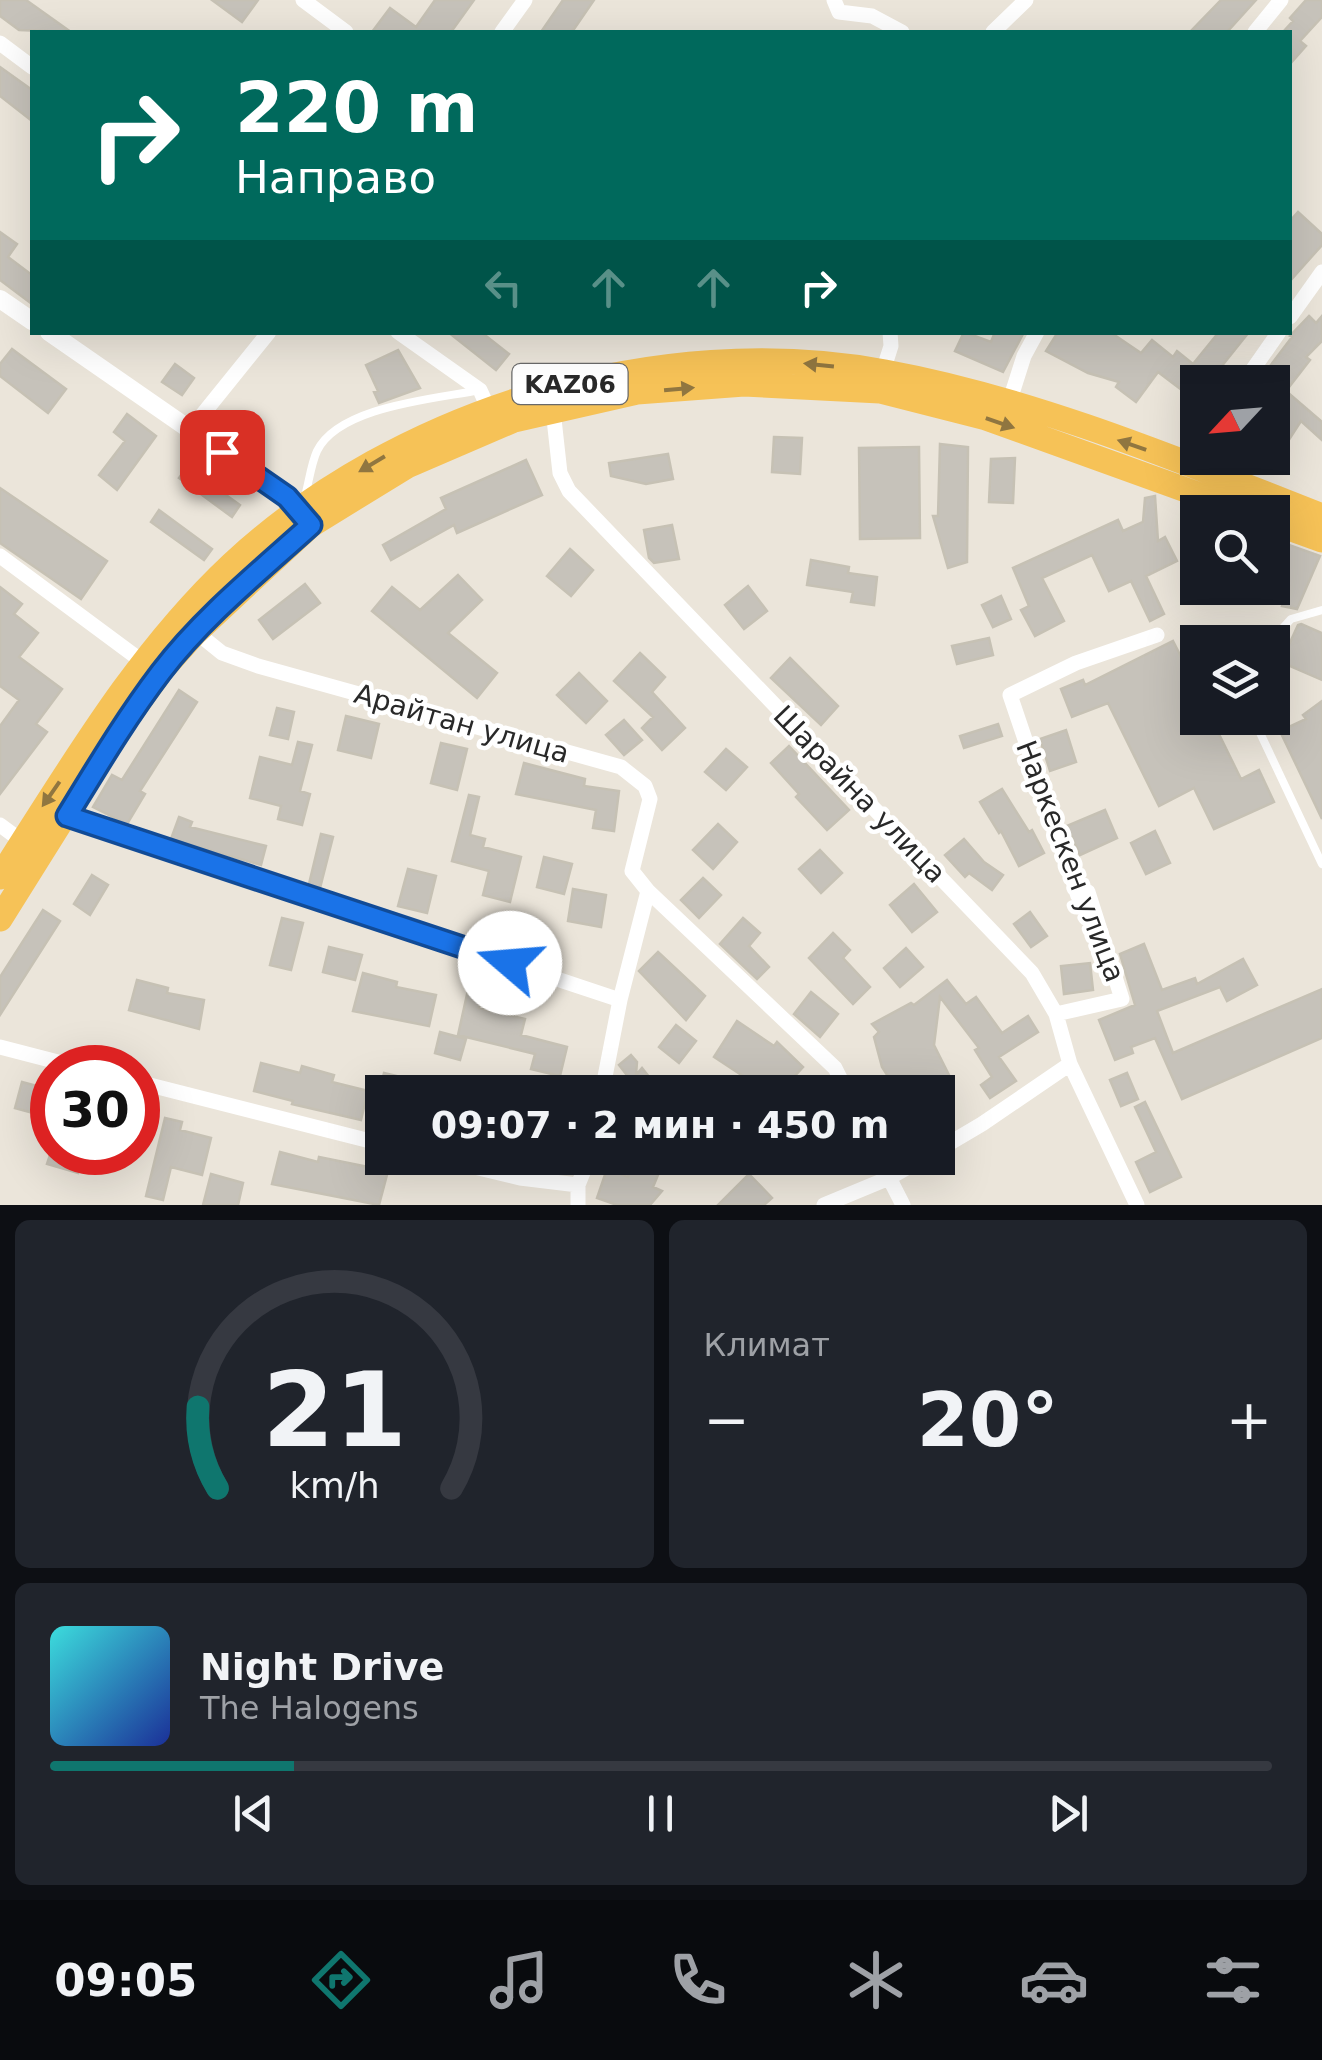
<!DOCTYPE html>
<html lang="ru">
<head>
<meta charset="utf-8">
<style>
	body { margin:0; font-family:"DejaVu Sans",sans-serif; background:#20242c; color:#f1f3f6; height:100vh; display:flex; flex-direction:column; font-size:38px; white-space:nowrap }
	* { box-sizing:border-box; margin:0 }
	p { font-size:32px; color:#9ea1a6 }
	.icon { flex:none; width:55px; height:55px; fill:none; stroke:currentColor; stroke-width:2; stroke-linecap:round; stroke-linejoin:round }
	.map { position:relative; height:1205px; overflow:hidden }
	.sheet { display:flex; flex-direction:column; gap:15px; padding:15px; background:#0d0f14; flex:1 }
	.sheet>* { flex:none }
	.top-card { position:absolute; left:30px; top:30px; width:1262px; height:305px; border-radius:0px; box-shadow:0 10px 40px #0002; background:#00695c; color:#fff; overflow:hidden }
	.needle { width:65px; rotate:244deg }
	.controls { position:absolute; left:1180px; top:365px; display:grid; gap:20px }
	.controls a { display:grid; place-items:center; width:110px; height:110px; border-radius:0px; background:#171b24; box-shadow:0 10px 40px #0002; font-size:50px }
	.speed { position:absolute; left:30px; top:1045px; display:flex; gap:20px; font-size:50px; font-weight:700; text-align:center }
	.speed>* { display:grid; place-content:center; width:130px; height:130px; border-radius:50%; background:#171b24; box-shadow:0 10px 40px #0002; line-height:1 }
	.speed .limit { border:15px solid #d22; background:#fff; color:#111 }
	.pin { position:absolute; display:grid; place-items:center; width:85px; height:85px; color:#fff; margin:-42px; border-radius:20px; box-shadow:0 5px 15px #0006 }
	.me { position:absolute; width:110px; margin:-55px; rotate:288deg; stroke-linejoin:round; filter:drop-shadow(0 0 8px #0008) }
	.turn { display:flex; align-items:center; gap:35px; height:210px; padding:0 40px; font-size:45px }
	.turn .icon { width:130px; height:130px; stroke-width:2.5 }
	.turn b { display:block; font-size:70px; line-height:85px }
	.lanes { display:flex; align-items:center; height:95px; padding:0 40px; background:#0003; justify-content:center; gap:50px; direction:ltr }
	.lanes .off { opacity:.35 }
	.big { font-size:75px; font-weight:700; line-height:1.1 }
	.sheet .tile { flex:1; display:flex; flex-direction:column; justify-content:center; gap:15px; min-width:0; padding:0 35px; border-radius:15px; background:#20242c }
	.sheet .dial { align-items:center; gap:0 }
	.dial svg { height:260px; overflow:visible; fill:none; stroke:#363941; stroke-width:7; stroke-linecap:round; text-anchor:middle }
	.dial text { fill:#f1f3f6; stroke:none }
	.song { display:flex; align-items:center; gap:30px }
	.cover { width:120px; height:120px; border-radius:15px; background:linear-gradient(135deg,hsl(180 70% 55%),hsl(230 70% 35%)) }
	.played { height:10px; border-radius:5px; background:linear-gradient(90deg,#0f766e 20%,#363941 20%) }
	.keys { display:flex; justify-content:space-around; direction:ltr }
	.heat { display:flex; justify-content:space-between; align-items:center; font-size:55px; direction:ltr }
	.sheet .tiles { flex:1; display:grid; gap:15px; grid-template-columns:1fr 1fr }
	.tile:last-child { grid-column:span 2 }
	.trip { position:absolute; left:365px; top:1075px; width:590px; height:100px; border-radius:0px; background:#171b24; box-shadow:0 10px 40px #0002; font-weight:700; line-height:100px; text-align:center }
	.tab-bar { display:flex; height:160px; justify-content:space-around; align-items:center; background:#090b0e; color:#9ea1a6 }
	.tab-bar .icon { width:70px; height:70px }
	.tab-bar .selected { color:#0f766e }
	.tab-bar b { font-size:45px; color:#f1f3f6 }
	.map>svg:first-child { display:block }
</style>
</head>
<body>
<div class="map">
<svg width="1322" height="1205" viewBox="0 0 1322 1205">
	<rect width="100%" height="100%" fill="#ebe5da"/>
	<path fill="#c6c2ba" stroke="#c6c1b4" stroke-width="2.5" d="M0,0h26l45,32 -52,-2 -19,-14z
		M212,0h46l-16,22z
		M435,0h39l-23,32h-79l18,-24 26,19z
		M563,0h31l-22,32h-31z
		M1221,0h35l-29,32h-37z
		M1306,0h16v17l-22,24 6,5 -16,18v-32h-7l10,-11 -3,-3z
		M0,67l32,23v31l-32,-25z
		M1298,212l24,22v11l-32,36v-60z
		M0,232l17,12 -9,13 24,18v29l-32,-24z
		M1309,316l7,7 6,-7v25l-16,16 4,3 -24,31 36,31v18l-21,-19 -29,45v-84h-14l34,-45 -2,-1z
		M448,332h33l28,22 -13,16z
		M964,332l27,10 4,-10h29l-21,40 -48,-21z
		M1058,332h52l31,21 11,-13 21,17 4,-6 16,13 26,-32h30l-40,50h-11v27l-14,-12 3,-3 -29,-22 -22,30 -20,-15 3,-5 -31,-9 -42,-22z
		M12,349l54,40 -18,24 -48,-37v-12z
		M398,350l22,38 -41,15 -5,-11 4,-1 -12,-26z
		M175,364l19,14 -12,17 -20,-13z
		M127,414l29,22 -39,54 -18,-15 26,-34 -11,-9z
		M774,437l28,1 -2,36 -28,-2z
		M940,444l28,3 -1,115 -19,6 -15,-52h5z
		M919,447l1,91 -60,1 -1,-91z
		M668,454l5,25 -27,5 -35,-8 -2,-13z
		M1015,458l-2,45 -24,-1 2,-43z
		M526,460l16,35 -85,38 -3,-8 -63,35 -8,-15 63,-36 -5,-11z
		M187,467l53,38 -8,12 -53,-39z
		M0,488l107,73 -26,38 -81,-56z
		M1155,496l3,45 7,-4 12,24 -31,15 18,38 -14,7 -19,-40 -22,10 -17,-36 -50,23 22,43 -29,15 -14,-26 8,-4 -16,-38 105,-48 5,11 20,-9 2,-24z
		M159,510l53,39 -8,11 -53,-38z
		M672,525l7,34 -25,4 -5,-5 -5,-28z
		M1272,539l48,17 -23,53 -15,-3 7,-20 -17,-7z
		M570,549l23,21 -22,26 -24,-20z
		M811,560l38,7 -1,6 29,4 -3,28 -23,-3 2,-10 -46,-7z
		M458,575l24,25 -34,33 49,40 -20,25 -105,-87 20,-24 28,23z
		M305,584l15,19 -47,36 -14,-19z
		M748,586l19,25 -23,18 -19,-24z
		M0,587l22,17 -8,10 24,19 -19,24 43,32 -26,35 11,8 -47,62v-68l19,-26 -19,-14z
		M1001,596l10,23 -18,8 -11,-22z
		M1301,624l21,9v47l-41,-18 17,-37z
		M989,638l4,17 -36,9 -5,-18z
		M1173,641l25,49v28h13l30,61 18,-9 15,32 -60,27 -20,-41 -35,18 -51,-103 -36,14 -11,-28 22,-9 2,5z
		M640,653l25,24 -13,15 33,36 -23,22 -20,-22 11,-11 -39,-36z
		M790,658l48,48 -17,19 -50,-47z
		M579,673l28,28 -21,22 -29,-28z
		M179,690l18,12 -57,89 5,3 -18,30 -34,-17 19,-32 10,5z
		M1322,701v118l-42,-88 26,-12 -3,-4z
		M277,708l17,4 -6,27 -18,-4z
		M346,716l33,8 -8,34 -33,-8z
		M624,720l18,20 -18,15 -18,-20z
		M998,724l4,12 -38,12 -4,-12z
		M1066,730l10,32 -26,9 -10,-32z
		M298,742l14,3 -12,46 10,3 -8,31 -24,-6 3,-13 -31,-8 10,-41 32,8z
		M441,743l26,6 -10,41 -26,-7z
		M789,746l60,64 -22,20 -31,-33 3,-3 -28,-31z
		M726,749l21,18 -21,23 -21,-18z
		M524,763l61,16 -1,7 35,5 -5,40 -21,-3 3,-18 -80,-16z
		M1002,789l27,43 3,-2 12,23 -25,13 -18,-35 -2,2 -19,-31z
		M469,795l10,2 -9,38 15,4 -2,8 38,10 -11,45 -27,-7 6,-24 -37,-10z
		M1105,810l12,28 -37,17 -13,-29z
		M179,817l13,5 -2,5 76,19 -5,19 -90,-26z
		M718,824l19,18 -24,27 -20,-19z
		M1155,831l15,32 -24,11 -15,-31z
		M321,834l12,3 -13,51 -11,-4z
		M964,839l20,23 19,13 -11,15 -23,-17 -4,4 -20,-22z
		M820,850l22,23 -21,20 -22,-24z
		M544,857l28,7 -8,30 -27,-7z
		M408,869l28,7 -9,37 -29,-7z
		M92,875l16,10 -18,30 -16,-11z
		M703,878l18,17 -22,23 -18,-18z
		M914,884l23,28 -25,20 -22,-27z
		M573,889l33,6 -5,32 -33,-6z
		M43,910l17,11 -60,94v-38z
		M1030,912l17,24 -16,11 -17,-23z
		M282,918l21,5 -12,47 -21,-5z
		M743,918l17,15 -11,13 20,21 -12,12 -37,-35z
		M833,933l17,17 -7,8 27,29 -17,17 -44,-46z
		M1144,944l18,46 33,-12 2,6 46,-25 14,26 -30,16 -7,-14 -63,24 16,42 149,-64v49l-140,61 -27,-61 -24,9 2,6 -18,7 -16,-40 36,-15 -15,-51z
		M329,947l33,8 -7,25 -32,-8z
		M906,948l17,19 -23,20 -16,-19z
		M658,952l47,44 -19,24 -47,-49z
		M1090,963l3,27 -29,4 -3,-28z
		M472,972l14,3 -7,33 46,11 -4,16 46,12 -7,29 -29,-7 4,-15 -77,-19z
		M363,973l34,9 -1,5 40,8 -7,31 -76,-15z
		M137,980l31,8 -1,5 37,7 -5,29 -70,-19z
		M947,980l19,24 10,-7 26,36 26,-17 10,16 -39,25 17,24 -26,17 -9,-13 11,-8 -17,-27 4,-2 -39,-51 -6,48 19,38 -23,9h-32l-16,-25 -8,-30 5,-5 -7,-8 39,-21 3,2z
		M811,992l27,22 -18,23 -26,-23z
		M737,1021l37,25 3,-4 26,25 -23,25h-43l12,-12 -35,-23z
		M676,1025l20,16 -17,22 -20,-16z
		M440,1032l26,7 -6,21 -25,-7z
		M631,1055l6,7 -1,13 6,-7 19,24h-21l-21,-27z
		M261,1063l39,10 2,-7 32,9 -2,7 36,9 -7,29 -69,-16 1,-3 -39,-10z
		M384,1073l29,7 -3,12h-31z
		M1127,1073l11,26 -17,7 -11,-26z
		M22,1082l30,8v28l-37,-10z
		M1145,1102l36,75 -31,15 -14,-30 20,-10 -21,-45z
		M165,1118l17,4 -2,8 31,8 -9,37 -31,-8 -8,33 -17,-4z
		M51,1152h33l-6,21 -31,-9z
		M280,1152l38,10 1,-5 69,14 -9,34 -107,-21z
		M636,1158h29l-12,29 9,4 -12,14h-33l-20,-7 10,-29 21,8z
		M211,1174l32,9 -5,22h-35z
		M749,1174l23,24 -8,7h-46z"/>
	<g fill="none" stroke-linecap="round" stroke-linejoin="round">
		<path stroke="#fff" stroke-width="8" d="M305,496c4,-14 6,-32 12,-45 22,-45 118,-52 163,-61
			M1270,642l21,-23 31,-9
			M1253,718l69,146"/>
		<path stroke="#fff" stroke-width="15" d="M303,0l43,32
			M834,0l5,12 33,4 30,16
			M502,32l23,-32
			M993,32l33,-32
			M1255,32l26,-32
			M0,43l32,24
			M1290,317l32,-45
			M398,332l82,58 9,20
			M883,371l8,-25 -1,-14
			M1244,382l35,-50
			M1009,403l15,-47 13,-24
			M553,410l7,63 9,18 463,482 24,41 14,50 67,141
			M190,430l79,-98
			M0,556l143,106
			M196,632l26,21 36,13 363,101 24,19 5,13 -18,72 16,20 -28,109 -18,92
			M67,816l553,184
			M0,825l23,17
			M648,891l187,177 12,24
			M1056,1014l66,-15 -34,-107 -10,4 -68,-201 66,-32 81,-28
			M0,1047l81,21
			M138,1082l244,62
			M938,1150l44,-26 88,-60
			M437,1158l83,20 58,7
			M879,1158l24,47
			M578,1205v-20l11,-27
			M824,1205l65,-27 35,-20"/>
		<path stroke="#fff" stroke-width="18" d="M0,299l32,22
			M49,332l238,165 18,19"/>
		<path stroke="#f6c257" stroke-width="25" d="M1272,522l50,18
			M0,877c70,-108 136,-223 232,-313 167,-155 428,-234 653,-192 148,27 297,89 437,144
			M0,919l114,-182 48,-67 34,-38 115,-107 96,-59 107,-46 123,-28 107,-8 136,7 106,27 261,94"/>
	</g>
	<defs><path id="oneway-solid" d="M-6-.8H1V-3.2L6.5 0L1 3.2V.8H-6Z" transform="scale(2.5)"/></defs>
	<g fill="#907640">
		<use href="#oneway-solid" transform="translate(819 365) rotate(-174)"/>
		<use href="#oneway-solid" transform="translate(679 389) rotate(-5)"/>
		<use href="#oneway-solid" transform="translate(1000 423) rotate(19)"/>
		<use href="#oneway-solid" transform="translate(1132 445) rotate(-161)"/>
		<use href="#oneway-solid" transform="translate(372 464) rotate(149)"/>
		<use href="#oneway-solid" transform="translate(51 794) rotate(125)"/>
	</g>
	<g fill="none" stroke-linecap="round" stroke-linejoin="round">
		<g stroke="#114b97" stroke-width="25">
			<path id="route" d="M222,452l65,45 24,28c-52,47 -108,92 -150,147 -35,46 -64,95 -94,144l443,147"/>
		</g>
		<use href="#route" stroke="#1a73e8" stroke-width="18"/>
	</g>
	<g text-anchor="middle" stroke-width="9" stroke-linejoin="round" paint-order="stroke">
		<rect fill="#fff" stroke="#696969" stroke-width="2.5" x="512.5" y="364" width="115" height="40" rx="8"/>
		<g font-size="25" font-weight="bold" fill="#292929">
			<text x="570" y="393">KАZ06</text>
		</g>
		<g font-size="28" fill="#292929" stroke="#fff">
			<text transform="translate(462 723) rotate(16)" y="10">Арайтан улица</text>
			<text transform="translate(860 794) rotate(46)" y="10">Шарайна улица</text>
			<text transform="translate(1071 861) rotate(69)" y="10">Наркескен улица</text>
		</g>
	</g>
</svg>
<div class="controls">
<a><svg class="needle" viewBox="-14 -14 28 28"><path d="M0-13l5 13h-10z" fill="#e53935"/><path d="M0 13l5-13h-10z" fill="#9ea1a6"/></svg></a>
<a><svg class="icon" aria-label="search" viewBox="0 0 24 24"><circle cx="10" cy="10" r="6"/><path d="M15 15l6 6"/></svg></a>
<a><svg class="icon" aria-label="layers" viewBox="0 0 24 24"><path d="M12 4l9 5-9 5-9-5zM3 14l9 5 9-5"/></svg></a>
</div>
<div class="speed"><div class="limit">30</div></div>
<div class="pin" style="left:222px;top:452px;background:#d93025"><svg class="icon" aria-label="arrive" viewBox="0 0 24 24"><path d="M6 21V4h12l-3 4 3 4H6"/></svg></div>
<svg class="me" style="left:510px;top:963px" viewBox="-20 -20 40 40"><circle r="19" fill="#fff"/><path d="M0-13L10 11 0 6-10 11z" fill="#1a73e8"/></svg>
<div class="trip">09:07 · 2 мин · 450 m</div>
<div class="top-card">
<div class="turn"><svg class="icon" aria-label="right" viewBox="0 0 24 24"><path d="M7 20v-9h11M14 6l5 5-5 5"/></svg><div><b>220 m</b>Направо</div></div>
<div class="lanes"><svg class="icon off" aria-label="left" viewBox="0 0 24 24"><path d="M17 20v-9H6M10 6l-5 5 5 5"/></svg><svg class="icon off" aria-label="ahead" viewBox="0 0 24 24"><path d="M12 20V5M6 11l6-6 6 6"/></svg><svg class="icon off" aria-label="ahead" viewBox="0 0 24 24"><path d="M12 20V5M6 11l6-6 6 6"/></svg><svg class="icon" aria-label="right" viewBox="0 0 24 24"><path d="M7 20v-9h11M14 6l5 5-5 5"/></svg></div>
</div>
</div>
<section class="sheet">
<div class="tiles">
<div class="tile dial"><svg viewBox="0 0 100 80">
<path d="M14 69A42 42 0 1 1 86 69"/>
<path d="M14 69A42 42 0 0 1 8 44" stroke="#0f766e"/>
<text x="50" y="56" font-size="32" font-weight="700">21</text>
<text x="50" y="72" font-size="11">km/h</text>
</svg></div>
<div class="tile"><p>Климат</p>
<div class="heat"><a>−</a><b class="big">20°</b><a>+</a></div>
</div>
<div class="tile">
<div class="song"><i class="cover"></i><div><b>Night Drive</b><p>The Halogens</p></div></div>
<div class="played"></div>
<div class="keys"><svg class="icon" aria-label="previous" viewBox="0 0 24 24"><path d="M18 5L8 12l10 7zM5 5v14"/></svg><svg class="icon" aria-label="pause" viewBox="0 0 24 24"><path d="M8 5v14M16 5v14"/></svg><svg class="icon" aria-label="next" viewBox="0 0 24 24"><path d="M6 5l10 7-10 7zM19 5v14"/></svg></div>
</div>
</div>
</section>
<nav class="tab-bar">
<b>09:05</b>
<svg class="icon selected" aria-label="directions" viewBox="0 0 24 24"><path d="M12 3l9 9-9 9-9-9zM9 14v-3h6M13 9l2 2-2 2"/></svg>
<svg class="icon" aria-label="music" viewBox="0 0 24 24"><path d="M9 18V5l10-2v13"/><circle cx="6" cy="18" r="3"/><circle cx="16" cy="16" r="3"/></svg>
<svg class="icon" aria-label="phone" viewBox="0 0 24 24"><path d="M5 4h4l2 5-3 2q2 4 5 5l2-3 5 2v4C11 20 4 13 5 4z"/></svg>
<svg class="icon" aria-label="climate" viewBox="0 0 24 24"><path d="M12 3v18M4 7l16 10M4 17L20 7"/></svg>
<svg class="icon" aria-label="car" viewBox="0 0 24 24"><path d="M5 17H2v-5l4-1 3-4h7l3 4 3 1v5h-3M9 17h6M6 11h13"/><circle cx="7" cy="17" r="2"/><circle cx="17" cy="17" r="2"/></svg>
<svg class="icon" aria-label="filters" viewBox="0 0 24 24"><path d="M4 7h16M4 17h16"/><circle cx="9" cy="7" r="2"/><circle cx="15" cy="17" r="2"/></svg>
</nav>
</body>
</html>
